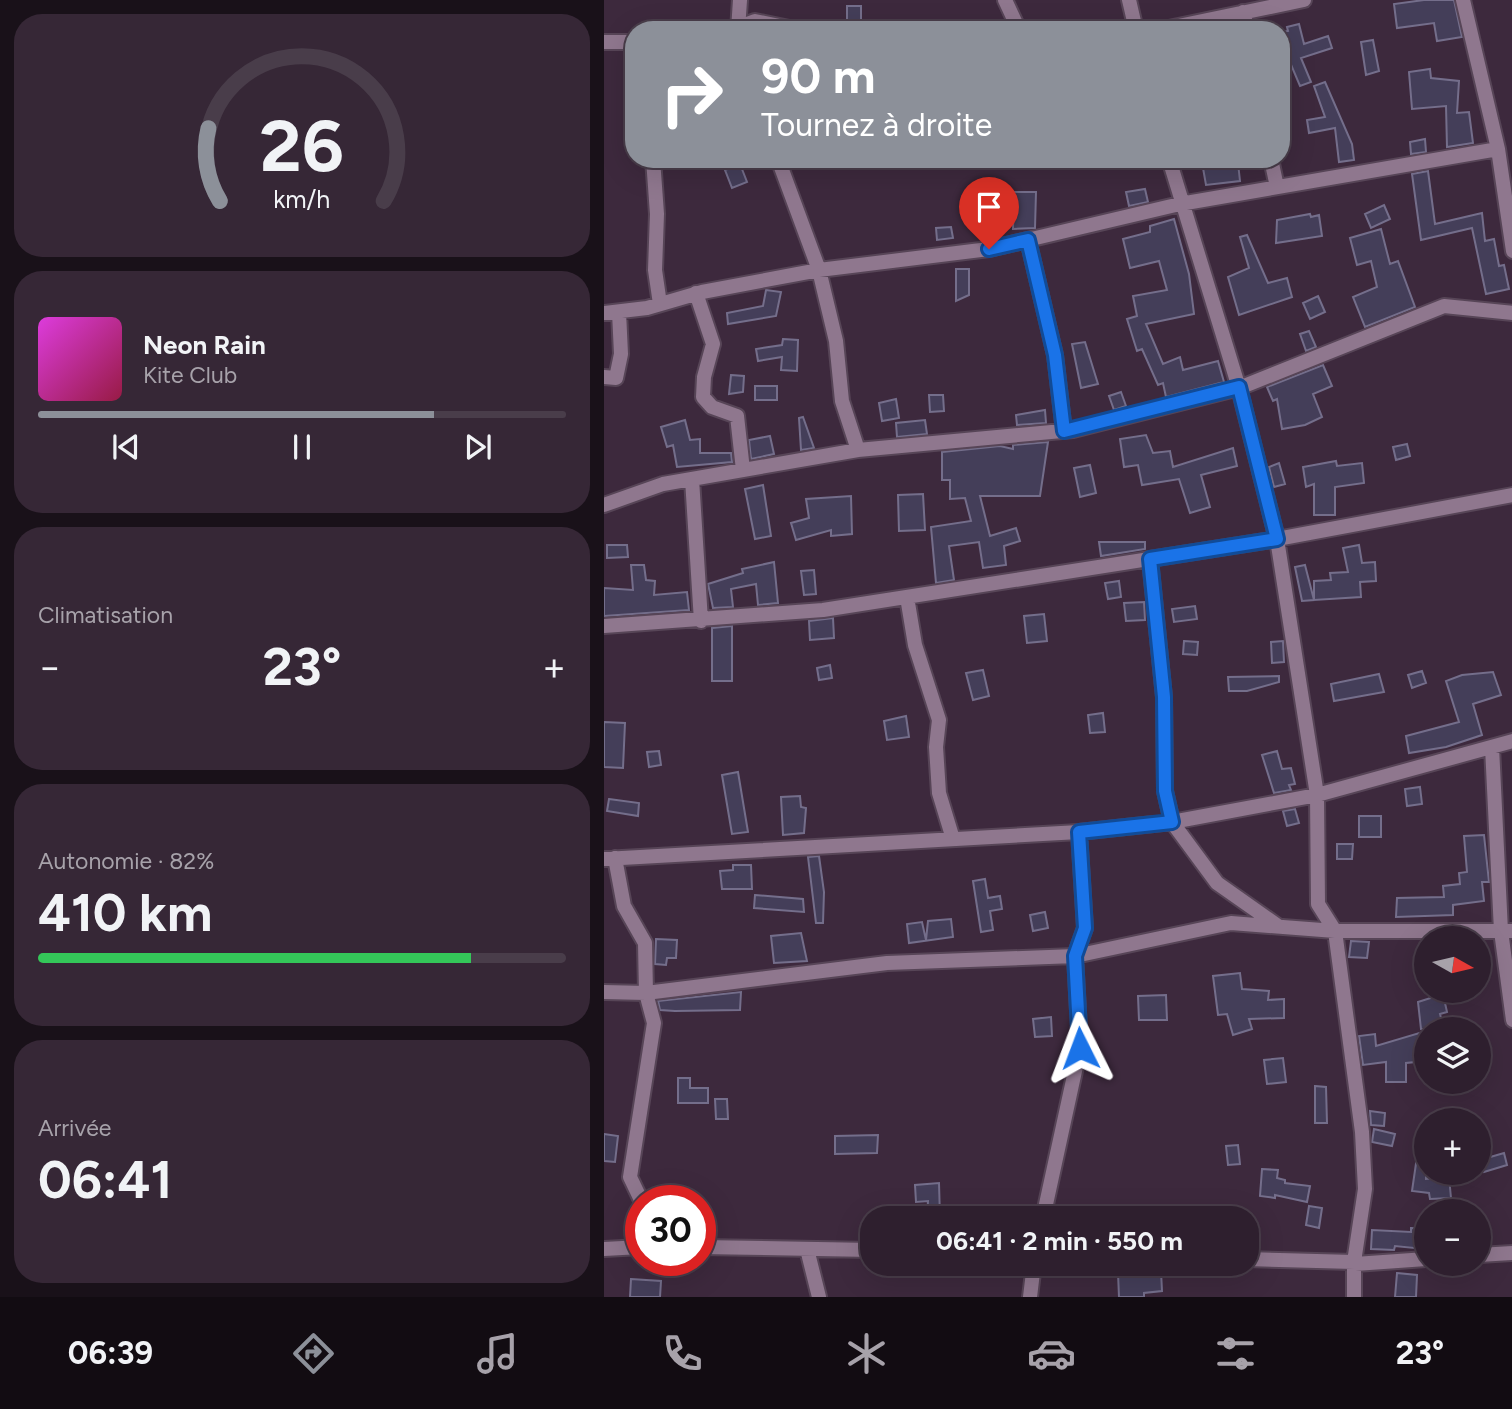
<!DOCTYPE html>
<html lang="fr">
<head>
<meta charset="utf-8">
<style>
	body { margin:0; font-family:Figtree,sans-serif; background:#362736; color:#f1f3f6; height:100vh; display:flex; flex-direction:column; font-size:26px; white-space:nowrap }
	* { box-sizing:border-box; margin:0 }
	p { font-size:23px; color:#a7a2aa }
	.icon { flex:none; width:38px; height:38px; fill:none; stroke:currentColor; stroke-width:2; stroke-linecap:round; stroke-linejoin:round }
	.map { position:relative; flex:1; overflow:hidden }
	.sheet { display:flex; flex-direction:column; gap:14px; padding:14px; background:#191119; width:604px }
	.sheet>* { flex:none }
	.top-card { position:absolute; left:21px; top:21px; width:665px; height:147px; border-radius:28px; box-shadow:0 7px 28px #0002,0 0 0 2px #493d4a; background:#8c9099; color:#fff; overflow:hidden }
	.needle { width:46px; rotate:98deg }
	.fabs { position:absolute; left:810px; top:926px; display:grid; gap:14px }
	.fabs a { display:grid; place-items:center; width:77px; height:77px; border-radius:50%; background:#2e1f2e; box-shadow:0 7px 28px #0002,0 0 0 2px #493d4a; font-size:35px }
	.speed { position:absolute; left:21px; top:1185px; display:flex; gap:14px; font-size:35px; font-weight:700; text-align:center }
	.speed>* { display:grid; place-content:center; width:91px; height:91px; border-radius:50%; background:#2e1f2e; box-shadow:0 7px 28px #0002,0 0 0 2px #493d4a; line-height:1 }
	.speed .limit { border:10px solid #d22; background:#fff; color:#111 }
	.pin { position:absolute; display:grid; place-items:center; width:60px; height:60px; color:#fff; margin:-72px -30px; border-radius:50% 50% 50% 0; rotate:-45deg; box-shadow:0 0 7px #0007 }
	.pin .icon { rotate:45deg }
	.me { position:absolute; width:77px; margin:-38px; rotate:357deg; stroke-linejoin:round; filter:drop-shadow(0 0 5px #0008) }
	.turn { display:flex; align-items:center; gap:24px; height:147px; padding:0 21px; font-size:32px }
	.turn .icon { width:91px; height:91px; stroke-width:2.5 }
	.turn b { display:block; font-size:49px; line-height:60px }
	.big { font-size:52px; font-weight:700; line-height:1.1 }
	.sheet .tile { flex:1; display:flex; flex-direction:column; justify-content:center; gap:10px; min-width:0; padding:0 24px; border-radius:28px; background:#362736 }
	.sheet .dial { align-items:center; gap:0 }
	.dial svg { height:182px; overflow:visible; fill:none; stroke:#493d4a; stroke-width:7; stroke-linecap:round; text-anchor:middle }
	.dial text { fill:#f1f3f6; stroke:none }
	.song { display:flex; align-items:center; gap:21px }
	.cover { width:84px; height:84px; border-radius:10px; background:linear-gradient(135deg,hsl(300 70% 55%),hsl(340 70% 35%)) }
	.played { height:7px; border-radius:4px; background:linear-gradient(90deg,#8c9099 75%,#493d4a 75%) }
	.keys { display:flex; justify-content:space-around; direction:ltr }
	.heat { display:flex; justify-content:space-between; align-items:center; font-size:38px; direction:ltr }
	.charge { height:10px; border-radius:5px; background:linear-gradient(90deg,#34c759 82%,#493d4a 0) }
	.trip { position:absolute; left:256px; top:1206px; width:399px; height:70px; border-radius:28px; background:#2e1f2e; box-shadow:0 7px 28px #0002,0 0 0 2px #493d4a; font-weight:700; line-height:70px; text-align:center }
	.tab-bar { display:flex; height:112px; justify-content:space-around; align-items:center; background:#120c12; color:#a7a2aa }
	.tab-bar .icon { width:49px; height:49px }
	.tab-bar .selected { color:#8c9099 }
	.tab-bar b { font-size:32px; color:#f1f3f6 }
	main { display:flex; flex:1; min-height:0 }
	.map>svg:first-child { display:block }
</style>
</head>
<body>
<main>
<section class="sheet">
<div class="tile dial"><svg viewBox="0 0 100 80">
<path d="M14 69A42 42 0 1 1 86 69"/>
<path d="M14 69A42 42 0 0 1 9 37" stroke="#8c9099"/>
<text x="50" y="56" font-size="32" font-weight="700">26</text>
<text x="50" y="72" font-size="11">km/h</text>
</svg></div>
<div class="tile">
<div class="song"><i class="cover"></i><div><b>Neon Rain</b><p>Kite Club</p></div></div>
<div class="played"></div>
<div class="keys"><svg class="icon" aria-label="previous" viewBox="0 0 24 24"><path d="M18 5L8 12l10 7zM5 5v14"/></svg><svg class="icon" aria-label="pause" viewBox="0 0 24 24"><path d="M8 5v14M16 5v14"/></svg><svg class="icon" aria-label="next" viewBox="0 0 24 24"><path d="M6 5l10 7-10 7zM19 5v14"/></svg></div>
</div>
<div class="tile"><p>Climatisation</p>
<div class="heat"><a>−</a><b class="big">23°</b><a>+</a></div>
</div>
<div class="tile"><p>Autonomie · 82%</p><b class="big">410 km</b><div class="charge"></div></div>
<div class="tile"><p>Arrivée</p><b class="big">06:41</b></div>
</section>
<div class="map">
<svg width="909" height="1297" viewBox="0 0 909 1297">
	<rect width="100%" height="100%" fill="#3d293d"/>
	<path fill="#443e59" stroke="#746e8b" stroke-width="2" d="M820,0h30l8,37 -25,4 -3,-18 -37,5 -3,-24z
		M243,6h14v16h-14z
		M695,24l5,20 24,-8 4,12 -31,10 10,24 -11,4 -16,-38h-3v-16l7,-1 -1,-4z
		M769,40l6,31 -13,4 -5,-33z
		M826,69l1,9 28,3 -2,32 12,-1 4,31 -26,4 -1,-41 -34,3 -3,-37z
		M721,82l27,62 2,16 -15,2 -4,-34 -26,5 -2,-13 18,-3 -11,-31z
		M821,139l1,13 -15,2 -1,-12z
		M634,163l2,18 -34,4 -3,-17z
		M136,164l7,18 -15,6 -7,-18z
		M824,171l7,53 47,-11 3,28 9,-2 5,27 5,-1 5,24 -23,5 -14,-66 -51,12 -9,-66z
		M541,189l3,13 -19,4 -3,-14z
		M410,192h22l-1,36 -22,1z
		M780,205l6,14 -19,9 -6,-14z
		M706,214l1,3 8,-2 3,21 -46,7 1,-23z
		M570,219l15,55 5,40 -48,10 17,40 17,-7 3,13 35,-9 6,21 -58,15 -3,-14 -5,2 -16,-36 -5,2 -10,-32 10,-3 -4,-20 34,-6 -8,-29 -29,7 -7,-29 27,-7v-6z
		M347,227l2,11 -16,2 -1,-12z
		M777,229l9,35 8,-3 17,46 -50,20 -12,-30 24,-10 -6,-26 -14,4 -7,-27z
		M643,235l21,48 19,-5 5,19 -53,18 -11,-38 21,-9 -9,-31z
		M352,269h13v26l-13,6z
		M162,290l15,2 -5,24 -48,8 -1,-11 36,-7z
		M714,296l7,16 -15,7 -7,-16z
		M705,331l7,16 -10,4 -6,-17z
		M179,339l15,1 -1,31 -16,-1 1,-13 -24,4 -2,-12 26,-4z
		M481,342l13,42 -17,4 -9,-44z
		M719,365l9,21 -19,8 9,23 -17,8 -23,4 -5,-30 -4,2 -6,-14z
		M127,375l13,1 -1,16 -14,2z
		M151,386h22v14h-22z
		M517,392l5,14 -12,4 -5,-14z
		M325,395h14l1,16 -14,1z
		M292,399l3,19 -17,3 -3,-18z
		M441,410l1,13 -29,2 -1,-10z
		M199,417l11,31 -13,2 -2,-32z
		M81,420l5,20 10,-1v14h31l1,9 -55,5 -4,-22 -6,2 -6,-20z
		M321,420l2,14 -30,3 -1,-14z
		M542,435l7,18 17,-2 3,16 60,-19 4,18 -36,9 9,32 -20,6 -11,-34 -37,6 -4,-20 -14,2 -4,-28z
		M166,436l4,18 -23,5 -2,-19z
		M444,442l-8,54h-60l10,40 26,-8 4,13 -16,5 2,19 -23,3 -4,-26 -30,4 5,34 -18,3 -5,-56 40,-6 -6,-23 -15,1v-19h-8v-28l58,-6 13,3v-4z
		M803,444l3,12 -14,4 -3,-13z
		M732,461l1,5 25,-3 2,20 -29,4v28h-21v-31l-8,3 -3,-20z
		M675,463l6,21 -11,3 -5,-20z
		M486,465l6,28 -16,4 -6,-29z
		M159,485l8,51 -16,3 -10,-50z
		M319,494l2,36 -26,1 -1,-36z
		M247,496l1,38 -21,2v-6l-35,10 -5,-17 18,-5 -3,-19z
		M495,542h46v7l-44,7z
		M3,545h20l1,12 -21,1z
		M755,545l3,18 13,-1 1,19 -16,1 1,15 -47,3v-19l17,-1 -1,-7 18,-1 -5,-24z
		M170,562l4,41 -20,2 -2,-21 -25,5 2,18 -20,1 -5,-24 35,-11 -1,-4z
		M27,565h13l2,15 9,1 -1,14 33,-3 2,18 -85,6v-28l29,2z
		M701,565l9,35 -12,1 -7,-34z
		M210,570l2,24 -12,1 -3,-24z
		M515,581l2,16 -13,2 -3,-16z
		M540,602l1,18 -19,1 -2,-18z
		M591,606l2,13 -23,3 -2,-13z
		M440,614l3,27 -20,2 -3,-27z
		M229,618l1,20 -24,2 -1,-19z
		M128,626v55h-20v-53z
		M580,641l14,1 -1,13 -14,-1z
		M679,641l1,21 -12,1 -1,-21z
		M226,665l2,13 -13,2 -2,-12z
		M379,670l6,26 -16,4 -7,-27z
		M818,671l4,12 -14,5 -4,-13z
		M889,672l8,23 -28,9 9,31 -36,12 -37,6 -3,-17 53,-14 -13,-41 16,-6z
		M775,674l5,18 -50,9 -3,-17z
		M675,676v6l-32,9h-18l-1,-14z
		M499,713l2,19 -15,1 -2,-18z
		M302,716l3,21 -22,3 -3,-19z
		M0,722l21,1 -2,45 -19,-1z
		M55,751l2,14 -12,2 -2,-15z
		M673,751l5,18 9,-1 4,16 -6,1 2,5 -17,3 -12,-38z
		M134,772l10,60 -16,2 -10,-59z
		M816,787l2,17 -15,2 -2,-17z
		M196,796l1,11 5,1 -2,25 -21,2 -2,-38z
		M5,799l30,4 -1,13 -31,-5z
		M691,809l4,14 -12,3 -4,-15z
		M755,816h22v21h-22z
		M880,835l5,47h-7l2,19 -31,4v10l-57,2 1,-19 47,-1 -1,-11 17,-2 -1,-11 8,-1 -3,-36z
		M733,844h16l-1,15h-15z
		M215,856l5,36 -1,31h-7l-8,-66z
		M129,865h18l1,24h-30l-2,-18 13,-1z
		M381,879l3,19 12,-2 2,13 -12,2 3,19 -12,2 -8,-51z
		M151,895l48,4 1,13 -50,-4z
		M441,912l3,16 -15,3 -3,-16z
		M347,919l2,18 -44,6 -2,-19 15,-2 4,18 2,-19z
		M197,933l6,28 -33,2 -3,-27z
		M52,939l21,1 -1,18h-9l-1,7 -11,-1z
		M747,941l18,1 -2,16 -18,-1z
		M636,973l2,16 27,2 -1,9 16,-1v19l-35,1 3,10 -19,6 -6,-21 -9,1 -5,-39z
		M137,992l-1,18 -65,1 -15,-1 -2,-9z
		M839,994l4,18 -7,2 4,15h-23l-3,-27z
		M562,995l1,25h-28l-1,-24z
		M447,1017l1,19 -17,1 -2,-18z
		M822,1031v30l-20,2v19h-20v-20l-23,3 -4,-29 16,-2 1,12z
		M679,1058l3,24 -19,2 -3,-24z
		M74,1078h12v10h18v15h-30z
		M711,1086l11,1 1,36h-12z
		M111,1099h12l1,20h-12z
		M766,1111l15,2 -1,13 -13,-1z
		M770,1129l21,5 -3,12 -20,-4z
		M0,1134l14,2 -3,26 -11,-1z
		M274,1135l-1,18 -42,1v-18z
		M815,1143l7,1v35l23,-2 2,21 -21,1 -1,-6 -17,-2z
		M634,1145l2,19 -12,1 -2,-19z
		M900,1153l3,12 -23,7 -4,-12z
		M658,1169l16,1 -1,8 8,2v3l25,3 -3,16 -32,-7v3l-15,-2z
		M335,1183l1,35h-13l1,-17 -12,1 -1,-17z
		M705,1206l13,2 -3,20 -13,-3z
		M807,1228l15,1 -2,20 -29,-3 -1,4 -23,-1 1,-19 39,2z
		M557,1271l1,20 -18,2v4h-25l-1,-24z
		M793,1273l20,2 -1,22h-21z
		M27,1279l30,2 -1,16h-30z"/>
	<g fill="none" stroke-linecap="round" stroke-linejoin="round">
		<g stroke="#574557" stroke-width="18">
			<path id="street" d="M401,0l14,30
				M525,0l7,30
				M859,0l35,149 15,102
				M639,12l5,18
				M127,30l24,-9 44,9
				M134,30l2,-30
				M555,30l145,-30
				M0,42h30
				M49,159l4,55 -2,56 5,34
				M174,159l41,111 17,71 6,60 16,49
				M565,159l70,229 38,151 40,256 1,109 17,27 27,201 3,57 -11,73v35
				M667,159l6,28
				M424,240l27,115 9,76
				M92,293l17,51 -9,33 -1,20 9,10 25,9 6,54
				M0,313l43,-5 55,-16 117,-22 170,-21 191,-45 318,-55
				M0,377l12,1 5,-24 -2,-42
				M88,479l9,142
				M0,505l59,-21 195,-34 215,-20 166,-42 205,-82 69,7
				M546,560l14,137 1,94 7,31 45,61 61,43
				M303,597l8,48 24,75 -3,27 3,46 14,46
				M0,626l219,-16 454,-71 236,-44
				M888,747l9,184 12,89
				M11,858l9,48 21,37 1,50 8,30 -24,154 11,23
				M0,859l475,-27 93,-10 145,-27 196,-54
				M0,992l42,1 241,-30 188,-7 156,-33 104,8h178
				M439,1218l37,-170 -5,-92 10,-28 -6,-96
				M96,1247l172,3
				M0,1249l37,-2
				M203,1249l12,48
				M875,1255l34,-2
				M642,1259l108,3 1,2 71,-5
				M426,1297l4,-33"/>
		</g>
		<use href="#street" stroke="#8f778e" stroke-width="14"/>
	</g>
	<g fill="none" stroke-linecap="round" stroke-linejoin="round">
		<g stroke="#114b97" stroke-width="18">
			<path id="route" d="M385,249l39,-9 27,115 9,76 175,-44 38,152 -127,20 14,138 1,94 7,31 -93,10 6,96 -10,28 5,92"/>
		</g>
		<use href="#route" stroke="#1a73e8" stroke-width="12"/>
	</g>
</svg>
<div class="fabs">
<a><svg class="needle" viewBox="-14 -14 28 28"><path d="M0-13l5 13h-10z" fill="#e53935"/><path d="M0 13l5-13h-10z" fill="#a7a2aa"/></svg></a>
<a><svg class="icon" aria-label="layers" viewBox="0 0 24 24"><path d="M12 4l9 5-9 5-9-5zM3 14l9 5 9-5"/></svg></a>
<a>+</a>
<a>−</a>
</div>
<div class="speed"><div class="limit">30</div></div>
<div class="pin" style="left:385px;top:249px;background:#d93025"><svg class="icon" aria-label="arrive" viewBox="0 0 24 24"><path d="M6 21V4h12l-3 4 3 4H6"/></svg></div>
<svg class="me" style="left:476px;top:1048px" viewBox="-20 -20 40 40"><path d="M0-17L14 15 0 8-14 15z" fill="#1a73e8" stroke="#fff" stroke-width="4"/></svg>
<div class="trip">06:41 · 2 min · 550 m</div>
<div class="top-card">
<div class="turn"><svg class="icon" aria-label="right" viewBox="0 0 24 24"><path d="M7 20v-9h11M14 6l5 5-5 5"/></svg><div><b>90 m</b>Tournez à droite</div></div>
</div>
</div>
</main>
<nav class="tab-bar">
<b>06:39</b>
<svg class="icon selected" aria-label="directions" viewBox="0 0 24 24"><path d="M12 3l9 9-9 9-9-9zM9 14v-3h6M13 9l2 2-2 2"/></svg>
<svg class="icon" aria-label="music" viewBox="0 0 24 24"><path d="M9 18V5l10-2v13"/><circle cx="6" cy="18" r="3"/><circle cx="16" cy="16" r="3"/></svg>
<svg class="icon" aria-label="phone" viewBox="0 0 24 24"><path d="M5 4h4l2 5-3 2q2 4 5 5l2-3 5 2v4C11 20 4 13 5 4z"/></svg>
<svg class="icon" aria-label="climate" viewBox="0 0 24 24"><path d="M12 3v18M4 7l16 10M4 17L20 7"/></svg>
<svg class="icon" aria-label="car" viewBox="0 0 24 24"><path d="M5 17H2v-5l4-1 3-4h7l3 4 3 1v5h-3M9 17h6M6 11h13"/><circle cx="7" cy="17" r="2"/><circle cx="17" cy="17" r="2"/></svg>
<svg class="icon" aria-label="filters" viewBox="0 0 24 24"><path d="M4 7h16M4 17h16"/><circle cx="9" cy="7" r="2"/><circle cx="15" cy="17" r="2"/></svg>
<b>23°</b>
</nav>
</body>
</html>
